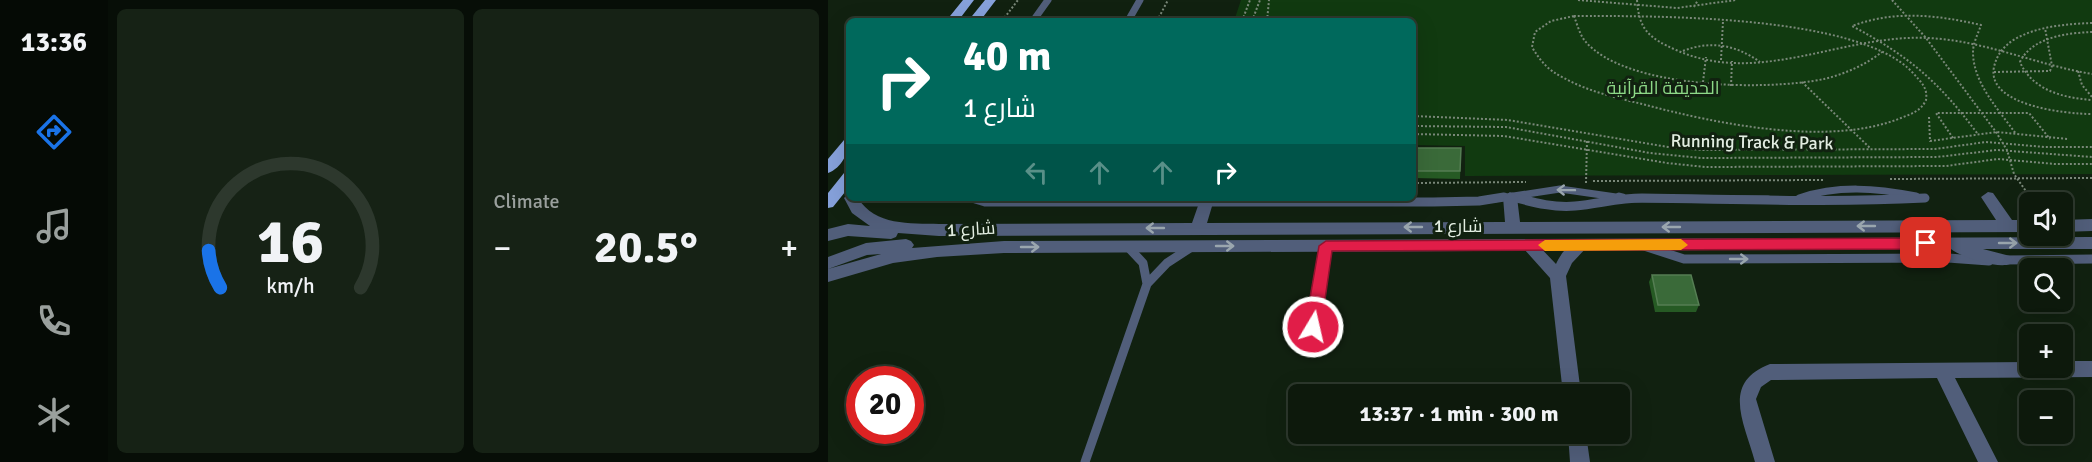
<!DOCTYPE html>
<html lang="en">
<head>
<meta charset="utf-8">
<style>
	body { margin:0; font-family:Signika,Cairo,sans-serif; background:#162215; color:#f1f3f6; height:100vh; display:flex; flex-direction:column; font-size:22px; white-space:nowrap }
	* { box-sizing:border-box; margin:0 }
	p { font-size:20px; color:#9aa09d }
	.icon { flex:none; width:33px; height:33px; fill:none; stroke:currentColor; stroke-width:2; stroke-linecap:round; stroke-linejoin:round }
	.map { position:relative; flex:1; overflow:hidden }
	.side { display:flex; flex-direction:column; gap:9px; padding:9px; background:#070e07; width:720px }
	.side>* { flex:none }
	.guide { position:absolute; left:18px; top:18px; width:570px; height:183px; border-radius:9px; box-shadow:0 6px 24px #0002,0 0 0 2px #2d382d; background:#00695c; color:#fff; overflow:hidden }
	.controls { position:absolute; left:1191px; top:192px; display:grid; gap:12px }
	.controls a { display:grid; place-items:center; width:54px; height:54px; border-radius:9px; background:#0d190c; box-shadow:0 6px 24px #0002,0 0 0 2px #2d382d; font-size:30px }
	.speed { position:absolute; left:18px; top:366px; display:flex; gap:12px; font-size:30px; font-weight:700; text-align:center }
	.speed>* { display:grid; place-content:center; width:78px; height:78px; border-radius:50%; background:#0d190c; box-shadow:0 6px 24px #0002,0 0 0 2px #2d382d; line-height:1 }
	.speed .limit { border:9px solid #d22; background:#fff; color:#111 }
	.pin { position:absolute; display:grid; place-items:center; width:51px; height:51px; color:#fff; margin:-26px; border-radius:12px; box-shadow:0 3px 9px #0006 }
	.me { position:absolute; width:66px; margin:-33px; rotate:9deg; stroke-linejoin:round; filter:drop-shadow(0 0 4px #0008) }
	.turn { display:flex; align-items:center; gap:21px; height:126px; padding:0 18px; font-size:27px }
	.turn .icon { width:78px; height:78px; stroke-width:2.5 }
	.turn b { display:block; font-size:42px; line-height:51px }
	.lanes { display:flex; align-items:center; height:57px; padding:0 18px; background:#0003; justify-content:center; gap:30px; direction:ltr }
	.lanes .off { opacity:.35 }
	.big { font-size:45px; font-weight:700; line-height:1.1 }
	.side .widget { flex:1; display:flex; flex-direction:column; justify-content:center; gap:9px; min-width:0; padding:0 21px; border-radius:9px; background:#162215 }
	.side .dial { align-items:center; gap:0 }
	.dial svg { height:156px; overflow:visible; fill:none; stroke:#2d382d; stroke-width:7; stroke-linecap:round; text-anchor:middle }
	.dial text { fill:#f1f3f6; stroke:none }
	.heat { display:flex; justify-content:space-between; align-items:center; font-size:33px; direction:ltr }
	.side .tiles { flex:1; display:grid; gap:9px; grid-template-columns:repeat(2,1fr) }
	.trip { position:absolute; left:460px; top:384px; width:342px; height:60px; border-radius:9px; background:#0d190c; box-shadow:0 6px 24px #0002,0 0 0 2px #2d382d; font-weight:700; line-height:60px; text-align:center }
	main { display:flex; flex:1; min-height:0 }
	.dock { display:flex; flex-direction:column; width:108px; justify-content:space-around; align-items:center; background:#050a05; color:#9aa09d }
	.dock .icon { width:42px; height:42px }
	.dock .selected { color:#1a73e8 }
	.dock b { font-size:27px; color:#f1f3f6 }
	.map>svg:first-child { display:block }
</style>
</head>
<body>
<main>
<nav class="dock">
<b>13:36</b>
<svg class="icon selected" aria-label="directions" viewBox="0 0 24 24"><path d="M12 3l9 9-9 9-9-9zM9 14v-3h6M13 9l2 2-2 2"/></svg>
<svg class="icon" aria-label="music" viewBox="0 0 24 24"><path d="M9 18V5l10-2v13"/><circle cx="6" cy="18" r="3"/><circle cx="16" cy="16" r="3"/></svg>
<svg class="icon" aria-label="phone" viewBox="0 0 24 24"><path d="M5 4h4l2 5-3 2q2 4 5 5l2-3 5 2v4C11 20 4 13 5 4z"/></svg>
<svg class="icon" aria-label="climate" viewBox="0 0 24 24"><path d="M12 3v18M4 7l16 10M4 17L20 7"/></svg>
</nav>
<section class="side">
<div class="tiles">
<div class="widget dial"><svg viewBox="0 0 100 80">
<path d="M14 69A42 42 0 1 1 86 69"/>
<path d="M14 69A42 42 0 0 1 8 50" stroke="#1a73e8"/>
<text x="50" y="56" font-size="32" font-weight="700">16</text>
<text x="50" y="72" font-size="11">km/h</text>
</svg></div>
<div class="widget"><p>Climate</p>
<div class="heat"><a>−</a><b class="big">20.5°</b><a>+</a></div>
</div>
</div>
</section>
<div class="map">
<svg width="1264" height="462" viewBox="0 0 1264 462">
	<rect width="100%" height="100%" fill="#112110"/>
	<path fill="#113a10" d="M413,0h851v174l-627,2v-30l-52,-1v-124h-179z"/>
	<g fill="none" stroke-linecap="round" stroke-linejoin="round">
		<path stroke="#7a8879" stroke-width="2" stroke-dasharray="2 2" stroke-linecap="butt" d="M750,0l99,8 59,-8
			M809,0c2,30 12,38 39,50 83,37 166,-16 251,-12 56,2 110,27 165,36
			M1064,0l34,38 70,94 11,18 7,24 16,23
			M866,7l4,-7
			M746,16c79,0 285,-2 339,57 8,9 15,15 13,27 -5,11 -15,14 -25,18 -71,29 -183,6 -255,-13 -28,-7 -57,-13 -82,-27 -15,-7 -24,-17 -32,-31l3,-15 16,-11z
			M746,16c3,8 6,19 11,25 40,48 182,50 239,38 21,-5 41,-14 58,-27
			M174,21l16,-21
			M329,21l11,-21
			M414,21l8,-21
			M424,21l8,-21
			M439,21l2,-21
			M1264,23c-25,1 -54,3 -77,16 -11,7 -18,15 -21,28 -8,39 73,47 98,47
			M1264,32c-25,1 -60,5 -72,30 12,28 43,36 72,38
			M855,51c28,-11 53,-6 77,11
			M893,60l2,-39
			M1250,71l4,14 10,12
			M1166,72l56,-1 2,-5 -7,-38
			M875,82l3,-25
			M974,82l68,66
			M903,86l1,-25
			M585,116l95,4 160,27 33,3 234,-1 51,-7 59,5h47
			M1101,117l1,24 67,-9 71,7
			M585,126l93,1 144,26 51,5 236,-1 60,-7 95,7
			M1149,133c-38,-51 -68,-77 -125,-107 43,-16 85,-11 129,-1 -3,9 -8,18 -8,27 0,31 26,58 43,82
			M585,134l91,2 163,27 38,4 241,-1 52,-7 57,5h37
			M1125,138l-17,-25h93l21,26
			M1062,179l202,-1
			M765,181l230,-1
			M585,183l113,-1
			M758,183l1,-42"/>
		<path stroke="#515e7a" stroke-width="7" d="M205,21l15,-21
			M300,21l12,-21
			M682,197l9,2
			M144,198l3,1
			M971,198c39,-13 77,-10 117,-2
			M666,199l66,-10 63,9
			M790,199h150
			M1081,199l16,-1"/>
		<path stroke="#515e7a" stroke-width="9" d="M684,197c20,5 41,11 63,9 23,-2 44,-8 67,-8 95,1 189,5 283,0
			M791,197l4,1
			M144,198l13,4h448l46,-1 25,-4
			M816,246l40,13 264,-1 41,3
			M300,247l15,16 4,21
			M1174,260l90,-1
			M482,347l15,-101
			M257,462l62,-178 20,-21 23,-15"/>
		<path fill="#515e7a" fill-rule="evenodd" d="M701,239l5,2 22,23c5,-11 16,-26 29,-22l3,4 -16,17 -6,13 15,118h-18l-13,-116 -26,-29 -3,-4 3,-4z
			M1234,361h30v16l-137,1 43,84h-20l-41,-84 -166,2 -10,7 -5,12 19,63h-20c-10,-38 -35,-79 15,-98l260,-2v6h32z
			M740,434h18l4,28h-20z"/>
		<path fill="#515e7a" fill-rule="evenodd" d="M682,192l7,5 3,25 476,-2 -15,-23 7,-5 5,1 19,27h18v12l-1091,4 -41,-3 -2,4 -5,2 -43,-3 -20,5v-12l20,-5 22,2 -18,-13 -8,-15 5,-5v5h9c17,28 52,25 81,26l253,-1 7,-20 6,-5 6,1 2,4 -6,20 298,-1 -2,-25z
			M1264,219v12l-30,1v-12z
			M1264,237v12h-109l27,7 3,4 -3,4c-12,5 -49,-7 -59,-15l-947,4 -67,4 -44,6 -65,19v-13l53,-15 -14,1 -39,14v-12l38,-14 40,-4 5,2 3,4 -2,3 92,-7z"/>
		<path fill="#86a1db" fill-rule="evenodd" d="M135,0h11l-16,21h-12z
			M157,0h11l-16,21h-12z
			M21,138c0,14 -7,30 -21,35v-14l16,-19z
			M21,172v15l-16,20 -5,1v-15l16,-20z"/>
	</g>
	<path fill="#265a24" d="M585,148h48l-1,31 -47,-1z
		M824,275l47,30 -3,7h-41l-6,-30z"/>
	<path fill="#3a6a39" stroke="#557e53" stroke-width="1.5" d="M585,148h48l-1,23h-47z
		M824,275h39l8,30h-41z"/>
	<defs><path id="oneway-shaft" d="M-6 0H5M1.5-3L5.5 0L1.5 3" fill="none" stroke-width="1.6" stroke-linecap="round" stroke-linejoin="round" transform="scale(1.5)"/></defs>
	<g stroke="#9aa6ae">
		<use href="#oneway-shaft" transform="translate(738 190) rotate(-179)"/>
		<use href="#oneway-shaft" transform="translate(1038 226) rotate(180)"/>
		<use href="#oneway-shaft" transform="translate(585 227) rotate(180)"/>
		<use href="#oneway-shaft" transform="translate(843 227) rotate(180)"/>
		<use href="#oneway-shaft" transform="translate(327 228) rotate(180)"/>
		<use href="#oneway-shaft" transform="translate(1180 243)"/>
		<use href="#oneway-shaft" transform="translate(397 246)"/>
		<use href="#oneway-shaft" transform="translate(202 247)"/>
		<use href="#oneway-shaft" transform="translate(911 259)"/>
	</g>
	<path fill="#e11d48" stroke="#92132f" stroke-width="1.5" d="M1098,238l7,5 -7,6 -594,2 -11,76 -3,5 -5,2 -5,-2 -3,-5 14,-81 7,-5z"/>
	<path fill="#f59e0b" d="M853,239l7,6 -7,5 -136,1 -7,-6 7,-5z"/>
	<g text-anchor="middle" stroke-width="6" stroke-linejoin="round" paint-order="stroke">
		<g font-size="18" fill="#8dd987" stroke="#112110">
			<text x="835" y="94">الحديقة القرآنية</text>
		</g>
		<g font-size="18" fill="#e2ede1" stroke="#112110">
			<text transform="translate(924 142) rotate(1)" y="6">Running Track &amp; Park</text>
			<text x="630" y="232">شارع 1</text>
			<text transform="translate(143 229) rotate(-3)" y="6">شارع 1</text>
		</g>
	</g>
</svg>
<div class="controls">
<a><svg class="icon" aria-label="sound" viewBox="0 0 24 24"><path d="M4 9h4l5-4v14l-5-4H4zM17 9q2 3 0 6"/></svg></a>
<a><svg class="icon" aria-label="search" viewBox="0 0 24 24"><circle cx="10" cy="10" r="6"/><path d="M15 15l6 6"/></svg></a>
<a>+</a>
<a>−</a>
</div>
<div class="speed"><div class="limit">20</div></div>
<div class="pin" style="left:1098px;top:243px;background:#d93025"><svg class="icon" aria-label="arrive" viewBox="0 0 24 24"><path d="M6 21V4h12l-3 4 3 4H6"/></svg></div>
<svg class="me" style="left:485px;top:327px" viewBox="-20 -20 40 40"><circle r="17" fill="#e11d48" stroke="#fff" stroke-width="3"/><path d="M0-11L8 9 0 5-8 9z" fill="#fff"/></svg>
<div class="trip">13:37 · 1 min · 300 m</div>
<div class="guide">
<div class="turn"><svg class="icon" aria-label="right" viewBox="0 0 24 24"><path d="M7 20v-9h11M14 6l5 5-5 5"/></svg><div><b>40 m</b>شارع 1</div></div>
<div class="lanes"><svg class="icon off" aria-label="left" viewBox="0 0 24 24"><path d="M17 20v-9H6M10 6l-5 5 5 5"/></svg><svg class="icon off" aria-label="ahead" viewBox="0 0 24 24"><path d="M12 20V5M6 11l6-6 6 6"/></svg><svg class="icon off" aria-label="ahead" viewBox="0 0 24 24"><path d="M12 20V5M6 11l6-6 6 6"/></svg><svg class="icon" aria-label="right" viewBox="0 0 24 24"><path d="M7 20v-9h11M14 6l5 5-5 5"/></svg></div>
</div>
</div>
</main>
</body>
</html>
